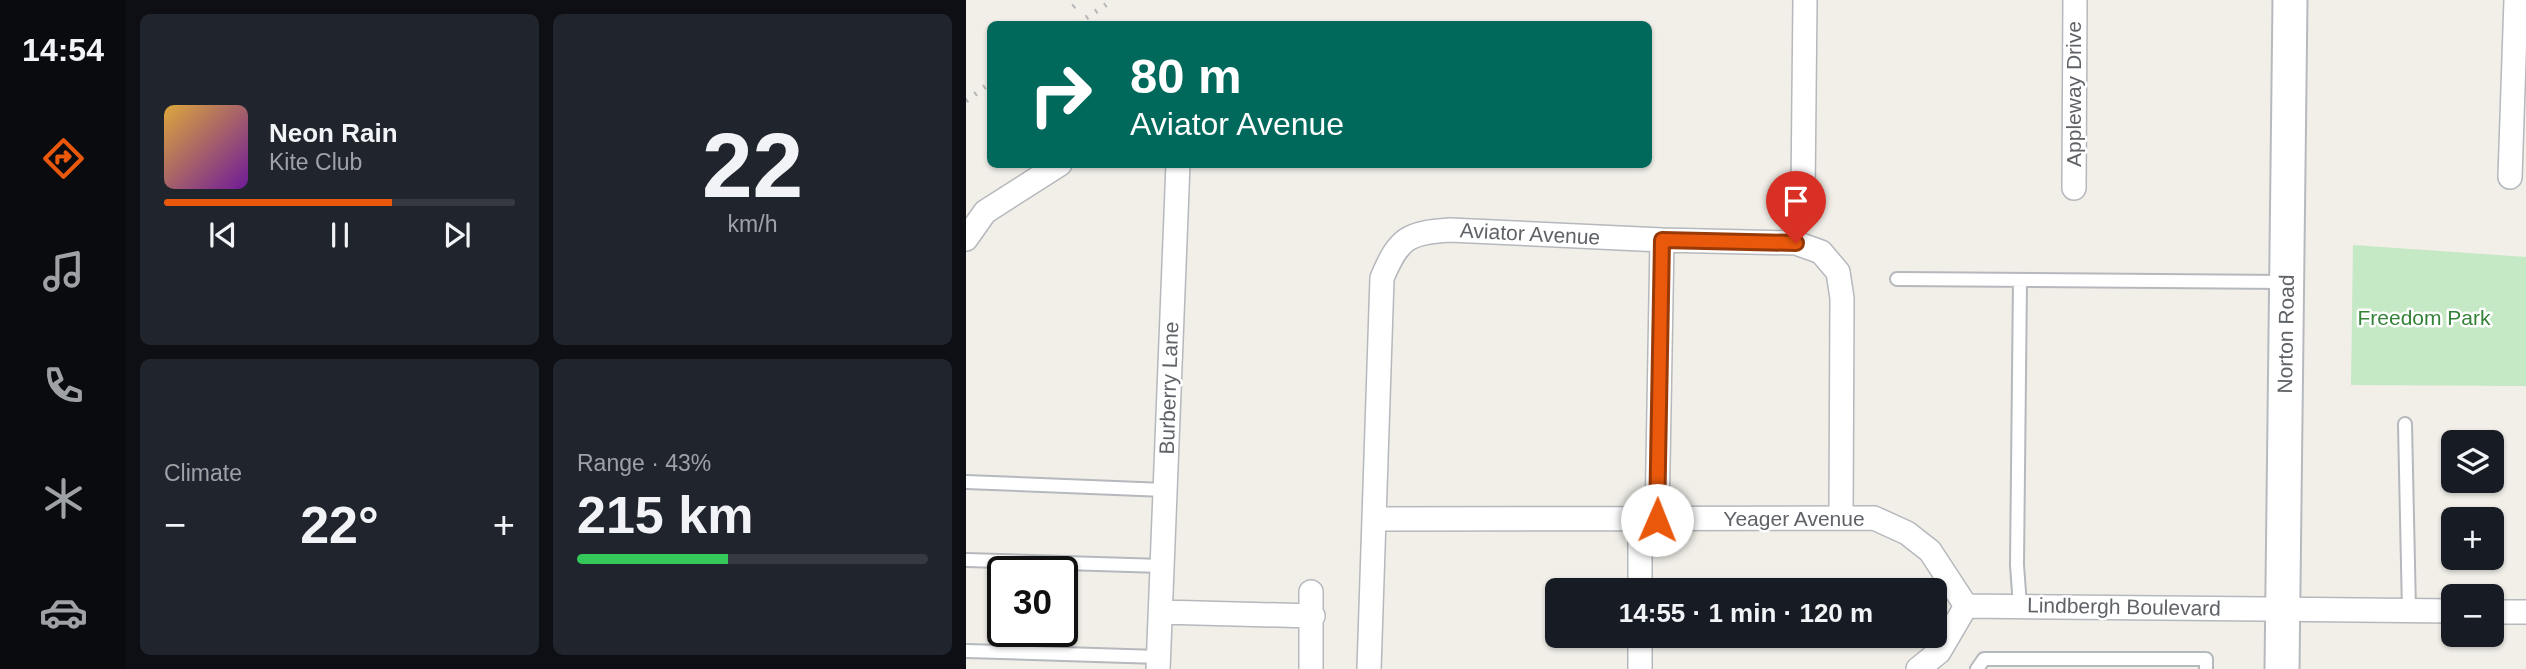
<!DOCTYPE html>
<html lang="en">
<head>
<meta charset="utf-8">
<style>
	body { margin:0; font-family:Arial,sans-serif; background:#20242c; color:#f1f3f6; height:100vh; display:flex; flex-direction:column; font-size:26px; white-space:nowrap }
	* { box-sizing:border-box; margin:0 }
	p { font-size:23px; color:#9ea1a6 }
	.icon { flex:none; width:38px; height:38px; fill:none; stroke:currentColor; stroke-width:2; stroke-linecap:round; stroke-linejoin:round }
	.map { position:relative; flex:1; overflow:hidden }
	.side { display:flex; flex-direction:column; gap:14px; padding:14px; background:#0d0f14; width:840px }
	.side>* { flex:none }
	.hud { position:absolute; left:21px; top:21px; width:665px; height:147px; border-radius:10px; box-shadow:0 2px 5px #0004; background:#00695c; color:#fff; overflow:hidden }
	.tools { position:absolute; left:1475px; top:430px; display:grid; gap:14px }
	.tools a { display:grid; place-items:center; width:63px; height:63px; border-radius:10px; background:#171b24; box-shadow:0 2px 5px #0004; font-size:35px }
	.speed { position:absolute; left:21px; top:556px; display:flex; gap:14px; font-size:35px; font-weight:700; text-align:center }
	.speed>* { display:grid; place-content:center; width:91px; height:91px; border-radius:50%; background:#171b24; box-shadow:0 2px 5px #0004; line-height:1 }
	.speed .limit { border:4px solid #111; border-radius:10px; background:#fff; color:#111 }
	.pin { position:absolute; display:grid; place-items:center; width:60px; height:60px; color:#fff; margin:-72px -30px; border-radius:50% 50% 50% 0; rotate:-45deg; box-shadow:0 0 7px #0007 }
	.pin .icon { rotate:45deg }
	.me { position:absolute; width:77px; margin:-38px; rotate:1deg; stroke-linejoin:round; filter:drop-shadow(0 0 5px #0008) }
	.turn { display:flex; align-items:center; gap:24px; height:147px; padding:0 28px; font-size:32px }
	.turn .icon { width:91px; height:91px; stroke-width:2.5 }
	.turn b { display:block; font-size:49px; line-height:60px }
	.big { font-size:52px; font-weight:700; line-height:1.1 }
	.side .widget { flex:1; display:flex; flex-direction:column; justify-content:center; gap:10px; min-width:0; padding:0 24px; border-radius:10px; background:#20242c }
	.side .dial { align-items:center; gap:0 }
	.dial b { font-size:91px; line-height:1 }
	.song { display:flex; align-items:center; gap:21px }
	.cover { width:84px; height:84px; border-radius:10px; background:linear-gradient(135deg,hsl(40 70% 55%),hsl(280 70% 35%)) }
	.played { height:7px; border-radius:4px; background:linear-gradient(90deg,#ea580c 65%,#363941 65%) }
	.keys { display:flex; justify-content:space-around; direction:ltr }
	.heat { display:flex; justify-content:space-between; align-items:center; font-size:38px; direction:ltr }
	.charge { height:10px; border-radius:5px; background:linear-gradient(90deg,#34c759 43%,#363941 0) }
	.side .tiles { flex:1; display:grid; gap:14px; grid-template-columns:repeat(2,1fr) }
	.trip { position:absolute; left:579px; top:578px; width:402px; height:70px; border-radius:10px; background:#171b24; box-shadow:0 2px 5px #0004; font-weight:700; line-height:70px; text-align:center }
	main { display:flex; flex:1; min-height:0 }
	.menu { display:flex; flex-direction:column; width:126px; justify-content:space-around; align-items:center; background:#090b0e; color:#9ea1a6 }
	.menu .icon { width:49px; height:49px }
	.menu .on { color:#ea580c }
	.menu b { font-size:32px; color:#f1f3f6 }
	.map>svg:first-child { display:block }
</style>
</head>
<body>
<main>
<nav class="menu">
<b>14:54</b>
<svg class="icon on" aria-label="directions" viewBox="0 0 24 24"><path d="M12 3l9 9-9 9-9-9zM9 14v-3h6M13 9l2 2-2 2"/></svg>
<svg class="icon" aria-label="music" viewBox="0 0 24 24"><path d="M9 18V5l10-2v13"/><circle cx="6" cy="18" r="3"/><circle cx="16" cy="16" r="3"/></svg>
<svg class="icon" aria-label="phone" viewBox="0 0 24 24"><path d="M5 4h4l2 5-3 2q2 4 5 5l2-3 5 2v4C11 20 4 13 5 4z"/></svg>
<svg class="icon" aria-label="climate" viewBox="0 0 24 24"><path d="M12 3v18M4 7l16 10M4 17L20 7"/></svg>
<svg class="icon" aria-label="car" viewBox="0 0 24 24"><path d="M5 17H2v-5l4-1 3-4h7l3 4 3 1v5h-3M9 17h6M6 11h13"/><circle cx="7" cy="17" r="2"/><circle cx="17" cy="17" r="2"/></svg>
</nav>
<section class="side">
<div class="tiles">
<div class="widget">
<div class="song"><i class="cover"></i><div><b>Neon Rain</b><p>Kite Club</p></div></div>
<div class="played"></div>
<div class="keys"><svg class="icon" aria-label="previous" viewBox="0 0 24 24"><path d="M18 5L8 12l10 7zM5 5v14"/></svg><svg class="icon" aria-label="pause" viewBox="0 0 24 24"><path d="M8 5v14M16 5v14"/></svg><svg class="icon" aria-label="next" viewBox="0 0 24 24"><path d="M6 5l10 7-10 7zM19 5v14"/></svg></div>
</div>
<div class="widget dial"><b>22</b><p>km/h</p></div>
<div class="widget"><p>Climate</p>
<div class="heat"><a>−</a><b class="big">22°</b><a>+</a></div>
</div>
<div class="widget"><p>Range · 43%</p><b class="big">215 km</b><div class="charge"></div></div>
</div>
</section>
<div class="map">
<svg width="1560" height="669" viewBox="0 0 1560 669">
	<rect width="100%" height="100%" fill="#f1efe8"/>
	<path fill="#c5e8c5" d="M1387,245l173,12v129l-175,-1z"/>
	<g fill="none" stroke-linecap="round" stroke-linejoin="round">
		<g stroke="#b5b8bc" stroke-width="16">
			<path id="lane" d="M931,279l389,3
				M1054,280l-3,285 3,41
				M1439,424l4,187
				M0,482l199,8
				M0,560l196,6
				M0,651l193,6
				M1011,669l7,-10h222v10"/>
		</g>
		<g stroke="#b5b8bc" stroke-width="26">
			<path id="street" d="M1544,177l6,-177
				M1108,188l1,-188
				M837,191l2,-191
				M0,239l19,-27 75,-48
				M408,519l500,-1 33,15 23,18 36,55
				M674,520v70
				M691,520l5,-280
				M1000,606l488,5
				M195,612l152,4
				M1526,612h34
				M674,635v34
				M192,669l20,-505
				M345,669v-77
				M403,669l13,-391c17,-40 25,-45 68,-48l212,10 134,3 25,9 17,20 4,26 -1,219
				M952,669l21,-17 27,-46"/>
		</g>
		<g stroke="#b6babf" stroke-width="37">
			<path id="secondary" d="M1316,669l8,-669"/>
		</g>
		<use href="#lane" stroke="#fff" stroke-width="12"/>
		<use href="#street" stroke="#fff" stroke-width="23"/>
		<use href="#secondary" stroke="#fff" stroke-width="33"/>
		<path stroke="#b6b7b8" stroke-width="5" stroke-dasharray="2 9" stroke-linecap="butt" d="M107,7l8,-7
			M111,24l36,-24
			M0,101l24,-18"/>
	</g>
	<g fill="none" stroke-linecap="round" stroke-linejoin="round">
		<g stroke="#983908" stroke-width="18">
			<path id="route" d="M691,520l5,-280 134,3"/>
		</g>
		<use href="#route" stroke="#ea580c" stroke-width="12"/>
	</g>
	<g text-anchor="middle" stroke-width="5" stroke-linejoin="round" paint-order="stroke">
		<g font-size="21" fill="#5f6368" stroke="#fff">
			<text transform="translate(1108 94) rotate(-90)" y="7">Appleway Drive</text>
			<text transform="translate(564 234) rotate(3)" y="7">Aviator Avenue</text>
			<text transform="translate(1320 334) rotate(-89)" y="7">Norton Road</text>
			<text transform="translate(203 388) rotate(-88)" y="7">Burberry Lane</text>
			<text x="828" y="526">Yeager Avenue</text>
			<text transform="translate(1158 607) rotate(1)" y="7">Lindbergh Boulevard</text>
		</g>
		<g font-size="21" fill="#348238" stroke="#fff">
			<text x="1458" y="325">Freedom Park</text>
		</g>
	</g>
</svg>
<div class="tools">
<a><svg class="icon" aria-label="layers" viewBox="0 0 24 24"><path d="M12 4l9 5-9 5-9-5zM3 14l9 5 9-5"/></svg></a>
<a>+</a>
<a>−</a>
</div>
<div class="speed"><div class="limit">30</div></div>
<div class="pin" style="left:830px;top:243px;background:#d93025"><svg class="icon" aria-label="arrive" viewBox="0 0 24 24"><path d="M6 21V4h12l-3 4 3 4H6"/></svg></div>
<svg class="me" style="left:691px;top:520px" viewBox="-20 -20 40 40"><circle r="19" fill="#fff"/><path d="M0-13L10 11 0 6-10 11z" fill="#ea580c"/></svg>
<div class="trip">14:55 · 1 min · 120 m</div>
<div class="hud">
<div class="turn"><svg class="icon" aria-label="right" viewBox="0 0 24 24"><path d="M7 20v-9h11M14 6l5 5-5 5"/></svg><div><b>80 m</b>Aviator Avenue</div></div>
</div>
</div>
</main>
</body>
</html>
